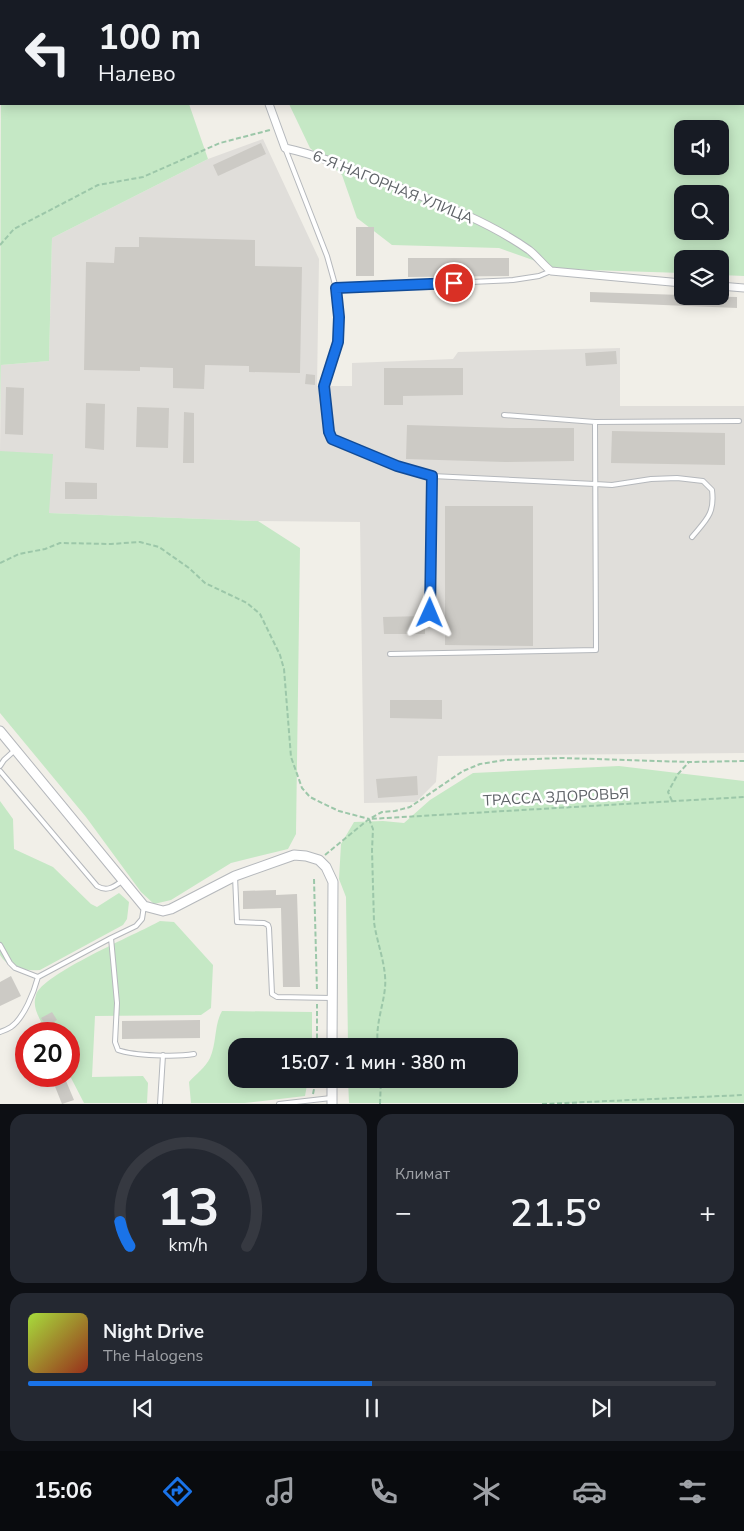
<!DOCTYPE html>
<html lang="ru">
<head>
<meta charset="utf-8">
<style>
	body { margin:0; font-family:"Nunito Sans",sans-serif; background:#242831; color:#f1f3f6; height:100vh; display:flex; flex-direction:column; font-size:19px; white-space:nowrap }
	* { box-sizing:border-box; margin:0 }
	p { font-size:16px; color:#9ea1a6 }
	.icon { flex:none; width:28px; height:28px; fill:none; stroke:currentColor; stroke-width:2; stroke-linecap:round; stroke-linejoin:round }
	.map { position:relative; height:1104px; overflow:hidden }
	.panel { display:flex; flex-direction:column; gap:10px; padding:10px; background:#0d0f14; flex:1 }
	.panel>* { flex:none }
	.hud { position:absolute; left:0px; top:0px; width:745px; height:105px; box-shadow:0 2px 12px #0003; background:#171b24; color:#f1f3f6; overflow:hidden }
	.tools { position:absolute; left:674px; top:120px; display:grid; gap:10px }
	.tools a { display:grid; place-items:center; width:55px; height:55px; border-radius:10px; background:#171b24; box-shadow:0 2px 12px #0003; font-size:25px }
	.speed { position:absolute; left:15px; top:1022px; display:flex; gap:10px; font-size:25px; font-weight:700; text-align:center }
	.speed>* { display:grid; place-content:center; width:65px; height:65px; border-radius:50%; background:#171b24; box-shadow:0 2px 12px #0003; line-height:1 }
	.speed .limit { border:8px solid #d22; background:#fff; color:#111 }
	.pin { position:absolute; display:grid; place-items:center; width:42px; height:42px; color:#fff; margin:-21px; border:2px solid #fff; border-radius:50%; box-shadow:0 1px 5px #0007 }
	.me { position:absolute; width:55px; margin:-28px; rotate:1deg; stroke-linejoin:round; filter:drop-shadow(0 0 4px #0008) }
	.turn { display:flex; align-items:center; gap:18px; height:105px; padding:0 15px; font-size:22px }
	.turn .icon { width:65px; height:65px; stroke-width:2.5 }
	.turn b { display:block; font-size:35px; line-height:42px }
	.big { font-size:38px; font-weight:600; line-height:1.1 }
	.panel .widget { flex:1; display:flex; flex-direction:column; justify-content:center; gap:8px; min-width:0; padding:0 18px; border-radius:15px; background:#242831 }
	.panel .dial { align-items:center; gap:0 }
	.dial svg { height:130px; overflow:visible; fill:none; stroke:#363941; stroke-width:7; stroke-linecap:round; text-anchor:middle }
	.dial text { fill:#f1f3f6; stroke:none }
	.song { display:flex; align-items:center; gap:15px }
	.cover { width:60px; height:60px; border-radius:8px; background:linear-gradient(135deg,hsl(80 70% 55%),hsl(10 70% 35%)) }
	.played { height:5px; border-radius:2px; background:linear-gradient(90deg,#1a73e8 50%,#363941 50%) }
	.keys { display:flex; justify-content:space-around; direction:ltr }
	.heat { display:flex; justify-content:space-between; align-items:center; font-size:28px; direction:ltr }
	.panel .tiles { flex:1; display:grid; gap:10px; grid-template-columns:1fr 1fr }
	.widget:last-child { grid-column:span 2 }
	.trip { position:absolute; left:228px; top:1038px; width:290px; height:50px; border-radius:15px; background:#171b24; box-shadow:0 2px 12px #0003; font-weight:600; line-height:50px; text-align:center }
	.tabs { display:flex; height:80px; justify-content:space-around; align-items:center; background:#090b0e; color:#9ea1a6 }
	.tabs .icon { width:35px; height:35px }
	.tabs .active { color:#1a73e8 }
	.tabs b { font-size:22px; color:#f1f3f6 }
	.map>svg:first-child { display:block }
</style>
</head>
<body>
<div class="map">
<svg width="744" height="1104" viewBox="0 0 744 1104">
	<rect width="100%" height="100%" fill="#f1efe8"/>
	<path fill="#e0deda" d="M263,139l56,120 -2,127h35v-23l101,-4 5,-7 162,-4v58h124v347l-306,3 -2,26 -20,20 -52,1 -4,-281 -102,-1 -209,-8 -49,-62 1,-86 48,-4 3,-123 156,-79z"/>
	<path fill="#c5e8c5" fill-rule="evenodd" d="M254,0h490v276l-24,-1v-16h-38v14l-124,-4 -59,-21 -107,-3 -35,-27 -15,-43 -32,-27 -21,-44h455v-103zM682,129h38v37h-38zM682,194h38v37h-38z
		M1,57v47h188l19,55 -156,79 -3,123 -48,4 -1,55z
		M0,451l53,3 -4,59 209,8 42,27 -4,286 -8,15 -57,14 -60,37 -17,4 -13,-12 -55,-75 -86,-104z
		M619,766l125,15v322h-395l-1,-24h161v-33h-161l-2,-149 -7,-18 2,-35 13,-22 29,-1 21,2 26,-23 43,-27z
		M0,801l13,18 1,30 39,18 38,37 6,3 22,-14 10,9 -2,17 -4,6 -83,45c-14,1 -32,-1 -40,-15z
		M160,921l14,1 39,43 -2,43 -10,7 -106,1 -3,61 51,-1 5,7 -1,20h-63l-15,-29v-40h-21c-6,-12 -17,-25 -12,-39 6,-21 101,-61 124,-74z
		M222,1011l90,1v34h-76v33h72l-3,17 -60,7h-54l-2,-21c6,-7 17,-15 21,-24 7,-16 4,-33 12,-47z"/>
	<path fill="#cccac5" d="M261,143l5,11 -48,22 -5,-11z
		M356,227h18v49h-18z
		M139,237l116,3v26l47,1 -2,106 -51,-1v-6l-44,-1 -1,24 -31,-1v-20l-33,-1v4l-56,-1 2,-108 28,1 1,-16h24z
		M408,258h101v18l-101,1z
		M590,292l92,3v1l55,1v11l-147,-6z
		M616,351l1,13 -31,2 -1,-13z
		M384,368h79v27l-60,1v9h-19z
		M306,374l9,1v10l-10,-1z
		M6,387l18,1 -1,47 -18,-1z
		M86,403l19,1 -1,46 -19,-2z
		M137,407l32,1 -1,40 -32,-1z
		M184,412l10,1v50h-11z
		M407,425l105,3h62v33l-69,1 -99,-3z
		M612,431l113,2v32l-114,-2z
		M65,482l32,1v16h-32z
		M445,506h88v140l-88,-1z
		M425,616v18h-41l-1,-17z
		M390,700h52v19l-52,-1z
		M417,776l1,19 -40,3 -2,-19z
		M276,890v5l21,-1 3,93h-17l-2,-79 -38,1v-18z
		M11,976l10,20 -21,10v-24z
		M52,1012l5,8 -11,6 -5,-8z
		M200,1020v18l-78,1v-18z
		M59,1076h5l10,24 -12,4 -10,-25z"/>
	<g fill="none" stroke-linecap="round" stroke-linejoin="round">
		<g stroke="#b5b8bc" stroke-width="6">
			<path id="service" d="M285,148l42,108 9,32 3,29 -1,26 -14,43 5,46 3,7 65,27 35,10 163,8 17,1 39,-6 26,-1 26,3 9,9c3,24 -6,30 -20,47
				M336,288l177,-8 26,-4 12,-5
				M504,415l91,7 144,-1
				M430,613l2,-137
				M390,654l206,-4 -1,-228
				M0,766l4,-6 11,-10
				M0,771l97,115c10,6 17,1 25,-5
				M235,876l2,46 27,1 4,2 1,3 3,66 5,3 55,1
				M144,906l-2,13 -6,7 -25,12 6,65 -2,39 3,8c16,6 59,7 76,4
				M0,945l10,18 5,5 23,9
				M0,1032c3,-1 8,-3 11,-5 13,-9 23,-35 27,-50l73,-39
				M160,1104l3,-49
				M279,1104l52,-6"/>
		</g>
		<g stroke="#b5b8bc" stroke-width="9">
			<path id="minor" d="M19,0v1
				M103,0v1
				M211,0l1,1
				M0,65h1
				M269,104l16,44c37,8 72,23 107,37 47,18 96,36 137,65 8,6 14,15 22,21l131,12
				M720,286l24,2"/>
		</g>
		<g stroke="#b5b8bc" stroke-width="11">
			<path id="tertiary" d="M0,731l144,175 19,5 8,-2 64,-33 59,-21 12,1 13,4 7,7 7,15 -1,164
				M332,1079v25"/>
		</g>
		<path stroke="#9cc7a9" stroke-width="2" stroke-dasharray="5 2.5" stroke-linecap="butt" d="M0,245l14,-16 84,-44 45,-8 77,-34 50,-13
			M0,563l19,-9 26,-5 15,-6 51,1 29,-2 19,5 30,21 16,15 42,20 13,11 20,41 4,14 7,88 11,31 8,9 14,7 15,7 30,8
			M672,801l-4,-9 10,-18 11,-12
			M325,855l44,-36 13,-7 13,-1 15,-4 53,-36 17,-7 25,-4 57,-2 127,4 55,-1
			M314,879l3,112
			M317,1046v-42
			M378,1046c-3,-20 5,-39 7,-58 2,-22 -8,-44 -11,-66l-2,-72 1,-21 -4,-10 375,-22
			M313,1094l3,-15
			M380,1104l1,-25
			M542,1104l202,-9"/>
		<use href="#service" stroke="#fff" stroke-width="4"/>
		<use href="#minor" stroke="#fff" stroke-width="7"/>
		<use href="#tertiary" stroke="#fff" stroke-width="9"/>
	</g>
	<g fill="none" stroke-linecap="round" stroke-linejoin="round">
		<g stroke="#114b97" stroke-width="12">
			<path id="route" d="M430,613l2,-137 -35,-10 -65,-27 -3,-7 -5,-46 14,-44 1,-25 -3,-29 118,-5"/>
		</g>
		<use href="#route" stroke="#1a73e8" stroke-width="9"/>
	</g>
	<g text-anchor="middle" stroke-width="5" stroke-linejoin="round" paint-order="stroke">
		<g font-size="15" fill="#5f6368" stroke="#fff">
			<text transform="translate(393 187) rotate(22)" y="5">6-Я НАГОРНАЯ УЛИЦА</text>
			<text transform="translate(556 797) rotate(-3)" y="5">ТРАССА ЗДОРОВЬЯ</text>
		</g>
	</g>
</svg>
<div class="tools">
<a><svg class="icon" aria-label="sound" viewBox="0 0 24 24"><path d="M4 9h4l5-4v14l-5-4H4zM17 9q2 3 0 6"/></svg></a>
<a><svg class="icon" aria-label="search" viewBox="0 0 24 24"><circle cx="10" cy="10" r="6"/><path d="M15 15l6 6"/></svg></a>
<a><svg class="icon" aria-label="layers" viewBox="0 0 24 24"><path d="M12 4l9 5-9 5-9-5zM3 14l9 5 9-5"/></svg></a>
</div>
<div class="speed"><div class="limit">20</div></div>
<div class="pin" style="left:454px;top:283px;background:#d93025"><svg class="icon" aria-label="arrive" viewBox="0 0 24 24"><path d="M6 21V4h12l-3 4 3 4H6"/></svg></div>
<svg class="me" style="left:430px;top:613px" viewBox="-20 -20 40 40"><path d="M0-17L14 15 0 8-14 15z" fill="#1a73e8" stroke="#fff" stroke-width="4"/></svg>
<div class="trip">15:07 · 1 мин · 380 m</div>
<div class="hud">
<div class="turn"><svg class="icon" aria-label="left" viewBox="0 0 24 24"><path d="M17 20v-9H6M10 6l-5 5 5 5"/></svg><div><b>100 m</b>Налево</div></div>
</div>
</div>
<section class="panel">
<div class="tiles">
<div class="widget dial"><svg viewBox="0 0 100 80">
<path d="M14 69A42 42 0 1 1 86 69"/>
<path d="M14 69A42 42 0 0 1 8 54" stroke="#1a73e8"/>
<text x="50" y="56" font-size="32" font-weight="700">13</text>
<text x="50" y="72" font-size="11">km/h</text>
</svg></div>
<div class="widget"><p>Климат</p>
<div class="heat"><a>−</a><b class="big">21.5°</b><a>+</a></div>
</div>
<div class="widget">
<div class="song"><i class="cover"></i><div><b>Night Drive</b><p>The Halogens</p></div></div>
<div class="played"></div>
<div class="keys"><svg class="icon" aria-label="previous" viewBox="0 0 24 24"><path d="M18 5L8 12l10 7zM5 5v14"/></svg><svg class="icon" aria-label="pause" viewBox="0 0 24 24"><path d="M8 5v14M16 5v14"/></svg><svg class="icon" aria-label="next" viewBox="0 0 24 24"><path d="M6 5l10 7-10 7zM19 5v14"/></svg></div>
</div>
</div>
</section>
<nav class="tabs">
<b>15:06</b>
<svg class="icon active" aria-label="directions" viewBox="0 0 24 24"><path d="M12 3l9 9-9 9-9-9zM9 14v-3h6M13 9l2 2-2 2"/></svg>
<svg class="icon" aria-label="music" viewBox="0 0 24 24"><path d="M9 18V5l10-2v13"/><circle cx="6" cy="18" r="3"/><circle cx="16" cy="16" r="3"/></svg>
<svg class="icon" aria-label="phone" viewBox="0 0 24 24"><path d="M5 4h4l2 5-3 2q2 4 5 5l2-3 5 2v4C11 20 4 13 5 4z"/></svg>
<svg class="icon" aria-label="climate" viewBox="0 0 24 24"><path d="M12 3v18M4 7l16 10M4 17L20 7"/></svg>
<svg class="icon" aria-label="car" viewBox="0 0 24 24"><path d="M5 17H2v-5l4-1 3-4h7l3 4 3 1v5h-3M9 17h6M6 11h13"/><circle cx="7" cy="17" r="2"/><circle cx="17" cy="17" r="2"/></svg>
<svg class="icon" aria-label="filters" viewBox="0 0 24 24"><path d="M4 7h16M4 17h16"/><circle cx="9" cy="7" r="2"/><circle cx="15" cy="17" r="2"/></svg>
</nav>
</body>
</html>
